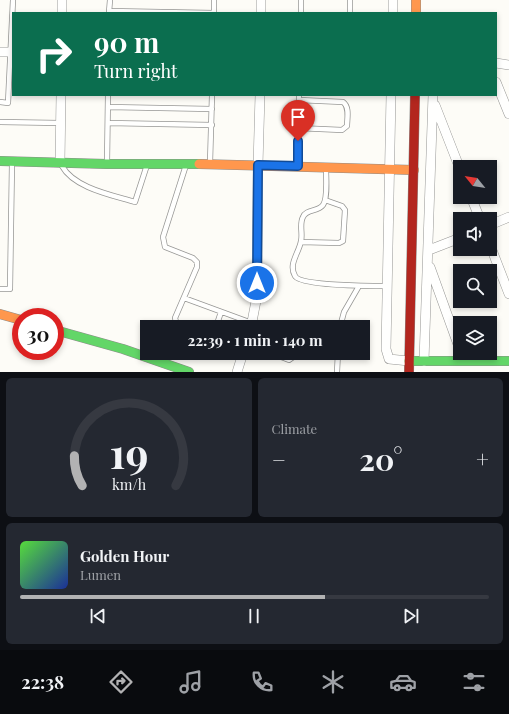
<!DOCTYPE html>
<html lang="en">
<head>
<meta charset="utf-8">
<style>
	body { margin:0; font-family:"Playfair Display",serif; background:#242831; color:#f1f3f6; height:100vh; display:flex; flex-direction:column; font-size:15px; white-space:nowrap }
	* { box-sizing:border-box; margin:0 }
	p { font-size:13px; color:#9ea1a6 }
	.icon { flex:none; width:22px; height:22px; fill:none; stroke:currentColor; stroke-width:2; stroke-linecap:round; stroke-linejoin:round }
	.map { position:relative; height:372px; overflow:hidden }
	.sheet { display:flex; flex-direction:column; gap:6px; padding:6px; background:#0d0f14; flex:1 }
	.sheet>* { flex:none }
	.banner { position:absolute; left:12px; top:12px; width:485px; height:84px; border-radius:0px; box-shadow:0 2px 6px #0003; background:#0b6e4f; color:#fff; overflow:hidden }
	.needle { width:26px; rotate:300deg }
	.controls { position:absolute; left:453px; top:160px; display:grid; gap:8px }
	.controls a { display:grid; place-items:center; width:44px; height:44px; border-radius:0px; background:#171b24; box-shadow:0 2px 6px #0003; font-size:20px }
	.speed { position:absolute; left:12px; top:308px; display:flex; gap:8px; font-size:20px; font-weight:700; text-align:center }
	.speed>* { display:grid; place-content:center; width:52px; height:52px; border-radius:50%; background:#171b24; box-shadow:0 2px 6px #0003; line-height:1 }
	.speed .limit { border:6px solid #d22; background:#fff; color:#111 }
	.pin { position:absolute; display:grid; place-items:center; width:34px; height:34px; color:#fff; margin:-41px -17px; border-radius:50% 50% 50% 0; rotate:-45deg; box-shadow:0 0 4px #0007 }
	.pin .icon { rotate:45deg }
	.me { position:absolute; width:44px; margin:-22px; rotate:0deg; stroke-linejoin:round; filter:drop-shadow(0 0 3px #0008) }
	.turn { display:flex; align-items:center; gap:14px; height:84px; padding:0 16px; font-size:18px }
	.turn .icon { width:52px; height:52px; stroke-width:2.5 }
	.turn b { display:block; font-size:28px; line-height:34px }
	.big { font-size:30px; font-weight:700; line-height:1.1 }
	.sheet .card { flex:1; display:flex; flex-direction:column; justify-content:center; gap:6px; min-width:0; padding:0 14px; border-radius:6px; background:#242831 }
	.sheet .dial { align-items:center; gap:0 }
	.dial svg { height:104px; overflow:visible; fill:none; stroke:#363941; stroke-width:7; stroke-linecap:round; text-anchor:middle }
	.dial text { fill:#f1f3f6; stroke:none }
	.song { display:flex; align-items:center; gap:12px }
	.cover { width:48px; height:48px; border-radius:6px; background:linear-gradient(135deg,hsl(110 70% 55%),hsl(230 70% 35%)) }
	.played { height:4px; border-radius:2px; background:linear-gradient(90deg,#b2b2b3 65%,#363941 65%) }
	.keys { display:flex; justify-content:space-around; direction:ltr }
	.heat { display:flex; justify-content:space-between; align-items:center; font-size:22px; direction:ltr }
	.sheet .tiles { flex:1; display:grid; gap:6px; grid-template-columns:1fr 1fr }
	.card:last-child { grid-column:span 2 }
	.trip { position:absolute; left:140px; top:320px; width:230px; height:40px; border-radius:0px; background:#171b24; box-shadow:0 2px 6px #0003; font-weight:700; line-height:40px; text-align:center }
	.tabs { display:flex; height:64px; justify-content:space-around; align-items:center; background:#090b0e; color:#9ea1a6 }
	.tabs .icon { width:28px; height:28px }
	.tabs .selected { color:#b2b2b3 }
	.tabs b { font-size:18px; color:#f1f3f6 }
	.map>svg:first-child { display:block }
</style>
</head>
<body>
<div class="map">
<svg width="509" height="372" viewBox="0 0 509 372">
	<rect width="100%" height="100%" fill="#fdfcf7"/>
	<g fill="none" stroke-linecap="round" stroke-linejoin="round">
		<g stroke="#979795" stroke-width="6">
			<path id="lane" d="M109,11l105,2
				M109,12l1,-12
				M214,13v-13
				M301,13v-13
				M350,13v-13
				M0,102l8,1 5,-103
				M108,107l104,2
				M0,122l60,1
				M108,123l104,2
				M298,128l44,2 5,-4c0,-7 3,-19 -4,-24l-44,-2
				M107,163l1,-68
				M210,163l2,-68
				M298,165l1,-70
				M62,166c12,22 50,29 73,36l12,-37
				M326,169c0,9 2,29 -3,36 -5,7 -17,4 -20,12 -4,7 0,17 -2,24 -2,12 -13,23 -6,35 5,10 79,10 92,10
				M301,242l38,1 4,-2 2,-31 -3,-4 -17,-6
				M0,289h10l2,-126
				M184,298l68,25
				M182,327l-5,-2 -2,-7 22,-51v-5l-4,-4 -28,-11 -2,-10 23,-72
				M216,327l5,-15
				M340,327l4,-15 15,-26
				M271,353l18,7 10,-7
				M337,372l1,-19"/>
		</g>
		<g stroke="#979795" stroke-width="10">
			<path id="street" d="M62,13v-13
				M261,13v-13
				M393,13v-13
				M0,52h13
				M496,63l13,2
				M496,82l13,32
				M391,95l-5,254 3,10 20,2
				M435,105l25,64
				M60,162l1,-67
				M471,197l9,22
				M490,225l19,-8
				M490,245l19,49
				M429,250l31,-12
				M430,267l30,83
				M251,327l5,-26 1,-18 1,-118 2,-70
				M424,361l9,-266
				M237,372l6,-19"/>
		</g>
		<g stroke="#8e8d8b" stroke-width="10">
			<path id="fast" d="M0,161l107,3h92
				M55,330l68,19 66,23
				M409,361h100"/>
		</g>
		<g stroke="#8e8d8b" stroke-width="10">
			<path id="slow" d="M416,0v13
				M199,164l215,6
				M0,314l21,6"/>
		</g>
		<g stroke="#8e8d8b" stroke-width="10">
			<path id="jam" d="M409,372l6,-277"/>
		</g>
		<use href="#lane" stroke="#fffffe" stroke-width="4.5"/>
		<use href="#street" stroke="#fffffe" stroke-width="9"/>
		<use href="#fast" stroke="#63d668" stroke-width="9"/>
		<use href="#slow" stroke="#ff974d" stroke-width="9"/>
		<use href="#jam" stroke="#b3261e" stroke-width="9"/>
	</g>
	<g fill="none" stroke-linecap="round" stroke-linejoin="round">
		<g stroke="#114b97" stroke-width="10">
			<path id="route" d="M257,283l1,-118 40,1v-25"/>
		</g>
		<use href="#route" stroke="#1a73e8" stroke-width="7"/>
	</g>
</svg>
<div class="controls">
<a><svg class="needle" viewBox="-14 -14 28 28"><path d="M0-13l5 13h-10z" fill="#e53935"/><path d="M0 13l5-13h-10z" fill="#9ea1a6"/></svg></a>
<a><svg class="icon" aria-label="sound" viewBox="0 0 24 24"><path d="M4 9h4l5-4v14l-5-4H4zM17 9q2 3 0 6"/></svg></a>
<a><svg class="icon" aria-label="search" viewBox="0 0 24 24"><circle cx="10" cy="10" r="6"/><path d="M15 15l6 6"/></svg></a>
<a><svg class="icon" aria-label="layers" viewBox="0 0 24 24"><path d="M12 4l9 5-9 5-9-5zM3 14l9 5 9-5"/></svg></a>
</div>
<div class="speed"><div class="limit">30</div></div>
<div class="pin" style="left:298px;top:141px;background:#d93025"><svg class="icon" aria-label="arrive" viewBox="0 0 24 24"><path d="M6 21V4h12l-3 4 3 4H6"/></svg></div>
<svg class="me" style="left:257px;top:283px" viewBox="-20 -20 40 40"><circle r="17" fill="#1a73e8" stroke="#fff" stroke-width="3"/><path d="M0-11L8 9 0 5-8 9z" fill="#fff"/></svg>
<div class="trip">22:39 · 1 min · 140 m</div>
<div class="banner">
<div class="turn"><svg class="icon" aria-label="right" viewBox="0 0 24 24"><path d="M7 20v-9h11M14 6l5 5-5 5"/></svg><div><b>90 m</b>Turn right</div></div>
</div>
</div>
<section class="sheet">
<div class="tiles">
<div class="card dial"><svg viewBox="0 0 100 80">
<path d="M14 69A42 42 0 1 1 86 69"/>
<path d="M14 69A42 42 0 0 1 8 46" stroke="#b2b2b3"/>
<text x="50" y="56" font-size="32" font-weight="700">19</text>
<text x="50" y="72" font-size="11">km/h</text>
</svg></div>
<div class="card"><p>Climate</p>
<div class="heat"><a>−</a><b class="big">20°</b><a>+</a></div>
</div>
<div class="card">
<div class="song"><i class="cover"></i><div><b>Golden Hour</b><p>Lumen</p></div></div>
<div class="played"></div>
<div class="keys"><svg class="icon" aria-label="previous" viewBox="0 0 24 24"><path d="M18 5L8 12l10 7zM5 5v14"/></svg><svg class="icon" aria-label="pause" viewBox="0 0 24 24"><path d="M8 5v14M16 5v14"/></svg><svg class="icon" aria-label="next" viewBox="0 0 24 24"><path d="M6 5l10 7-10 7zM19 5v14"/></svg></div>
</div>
</div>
</section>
<nav class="tabs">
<b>22:38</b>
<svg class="icon selected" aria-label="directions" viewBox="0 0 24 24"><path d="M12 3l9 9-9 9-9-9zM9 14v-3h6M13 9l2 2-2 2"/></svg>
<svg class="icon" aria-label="music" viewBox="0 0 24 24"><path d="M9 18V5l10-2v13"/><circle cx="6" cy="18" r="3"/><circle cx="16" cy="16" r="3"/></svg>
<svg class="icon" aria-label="phone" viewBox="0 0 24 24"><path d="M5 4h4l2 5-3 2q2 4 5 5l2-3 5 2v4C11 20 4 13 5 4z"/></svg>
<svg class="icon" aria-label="climate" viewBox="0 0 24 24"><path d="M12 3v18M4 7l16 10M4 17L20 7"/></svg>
<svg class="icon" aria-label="car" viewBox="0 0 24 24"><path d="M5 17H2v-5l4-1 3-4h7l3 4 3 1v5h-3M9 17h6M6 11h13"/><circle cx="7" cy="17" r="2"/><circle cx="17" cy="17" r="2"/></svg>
<svg class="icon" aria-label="filters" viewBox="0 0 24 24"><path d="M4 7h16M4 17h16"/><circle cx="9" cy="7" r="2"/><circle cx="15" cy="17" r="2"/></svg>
</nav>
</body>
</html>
